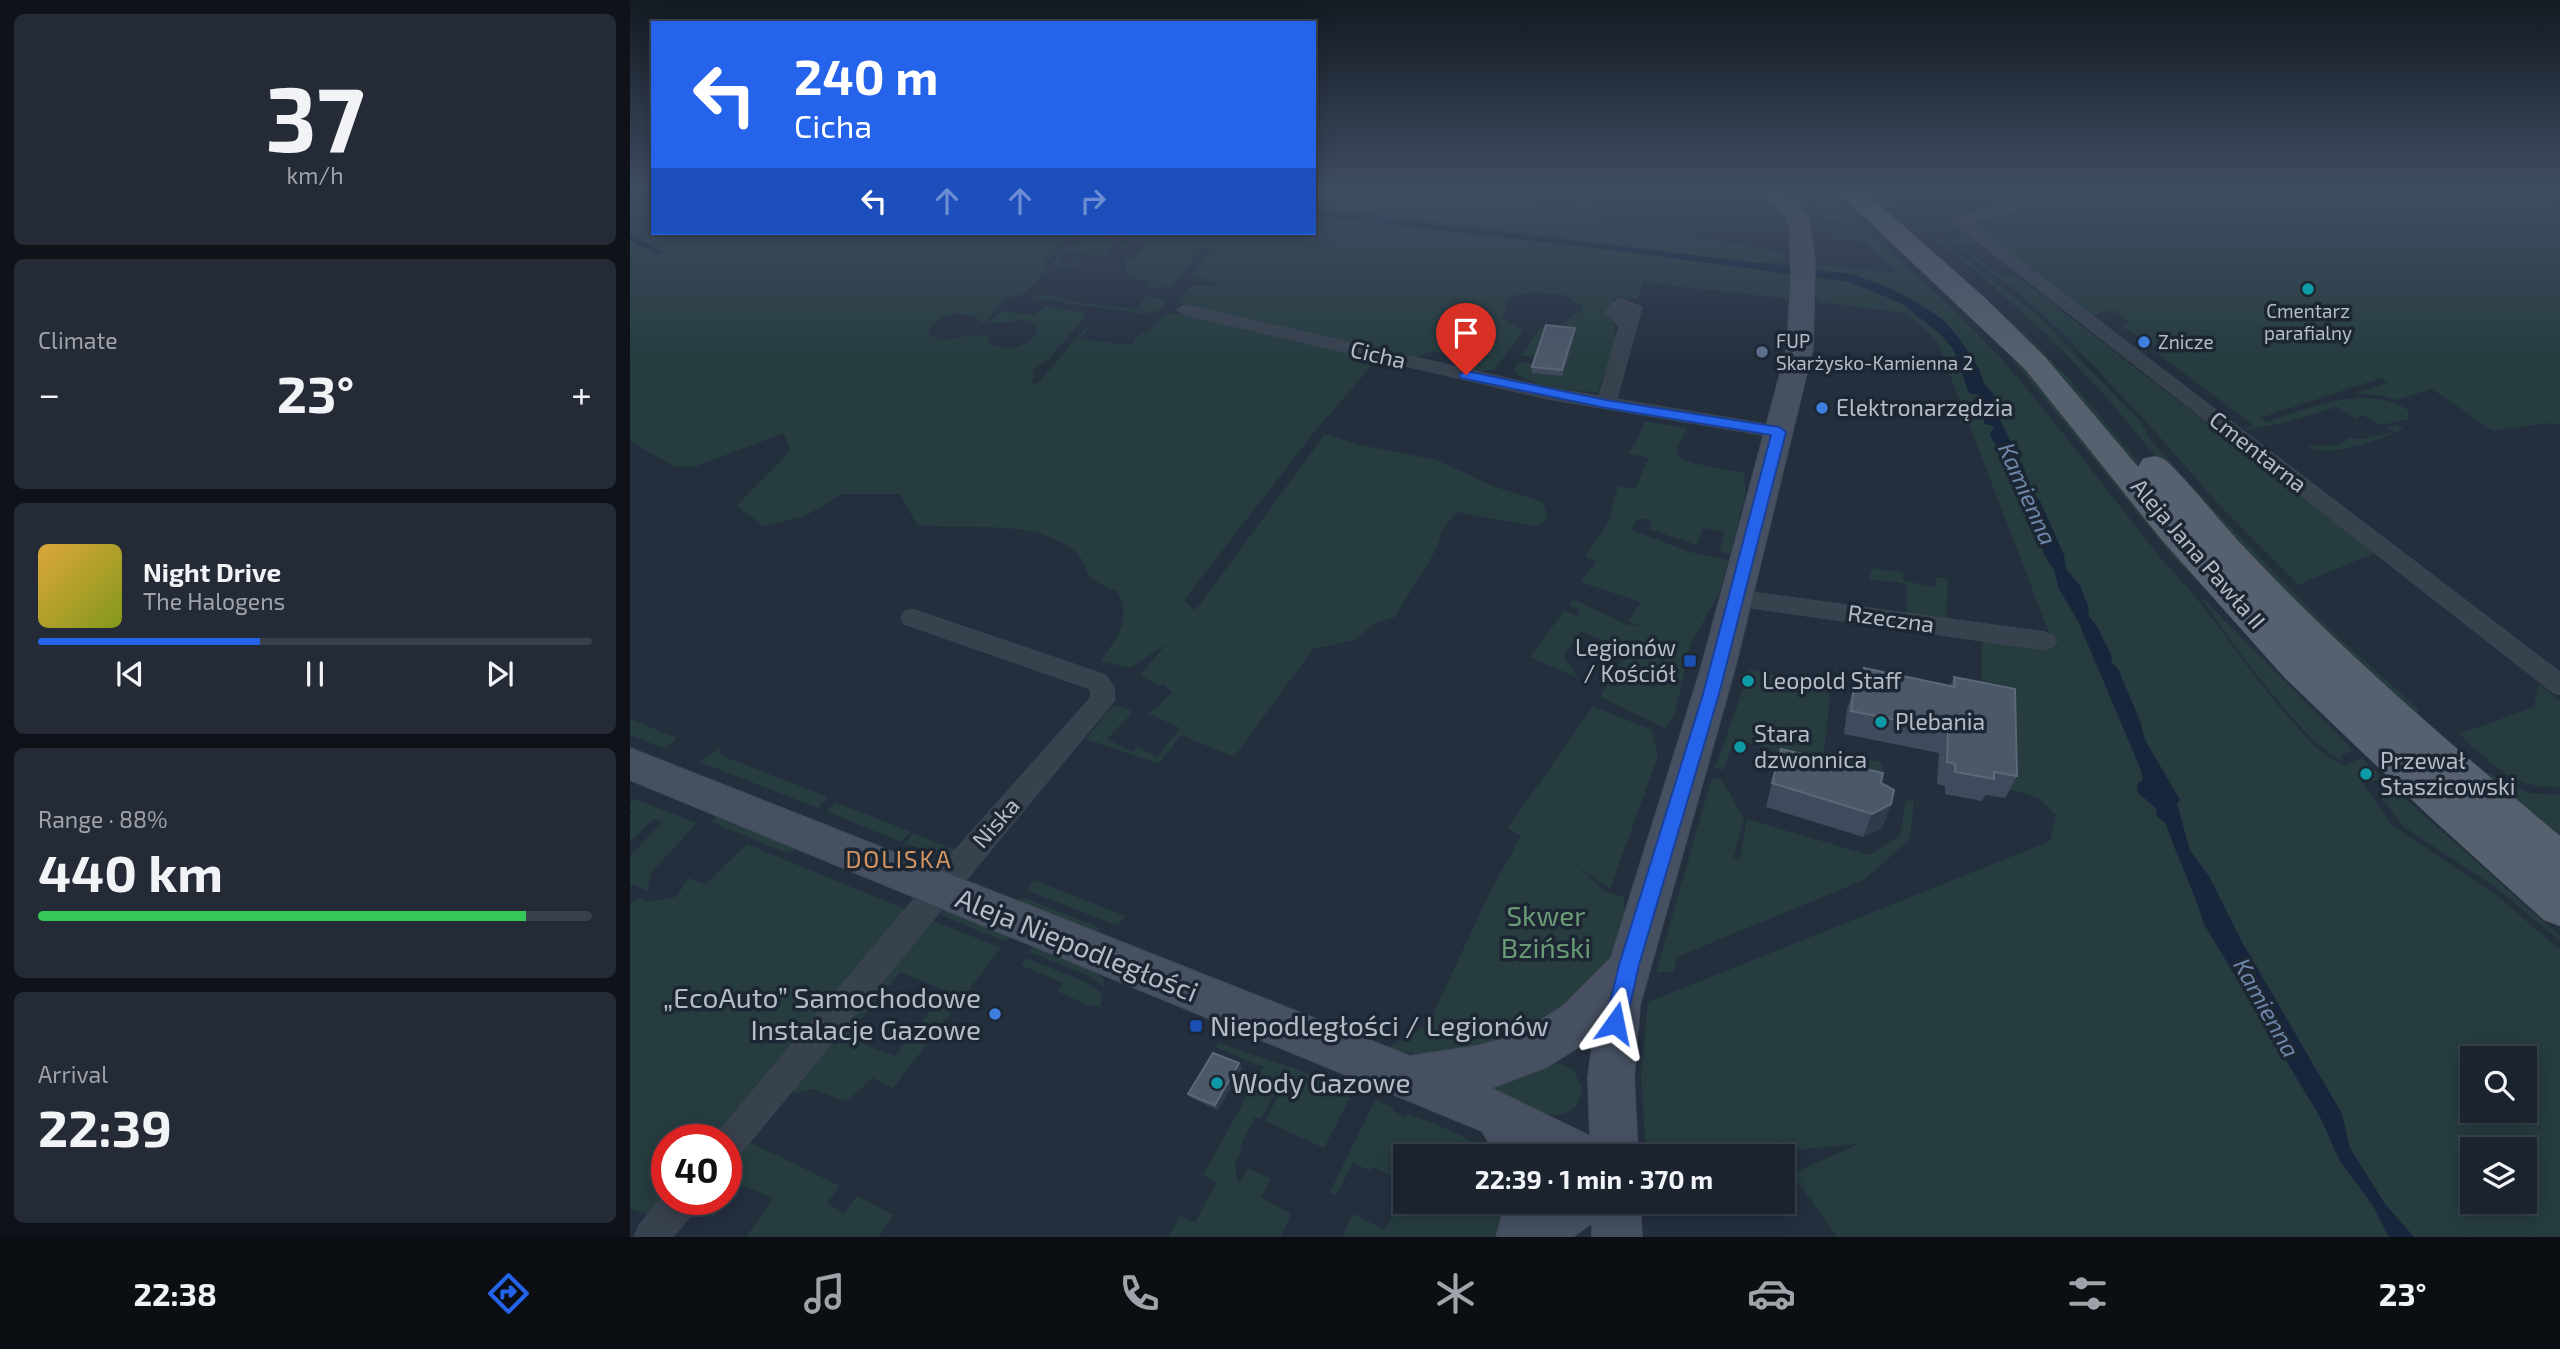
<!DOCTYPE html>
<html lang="en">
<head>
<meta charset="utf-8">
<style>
	body { margin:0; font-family:"Exo 2",sans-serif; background:#242b36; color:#f1f3f6; height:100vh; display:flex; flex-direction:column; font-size:26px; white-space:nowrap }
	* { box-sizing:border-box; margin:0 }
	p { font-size:23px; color:#a0a4aa }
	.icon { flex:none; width:38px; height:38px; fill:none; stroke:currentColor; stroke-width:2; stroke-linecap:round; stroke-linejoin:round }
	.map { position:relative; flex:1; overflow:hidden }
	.panel { display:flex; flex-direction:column; gap:14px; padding:14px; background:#0f1319; width:630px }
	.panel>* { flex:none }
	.top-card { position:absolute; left:21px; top:21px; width:665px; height:214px; border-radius:0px; box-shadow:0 4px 18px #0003,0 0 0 2px #39404a; background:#2563eb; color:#fff; overflow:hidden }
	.tools { position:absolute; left:1830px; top:1046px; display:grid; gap:14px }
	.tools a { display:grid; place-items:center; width:77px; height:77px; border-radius:0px; background:#1b232e; box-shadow:0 4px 18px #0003,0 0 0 2px #39404a; font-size:35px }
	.speed { position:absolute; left:21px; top:1124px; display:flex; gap:14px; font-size:35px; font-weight:700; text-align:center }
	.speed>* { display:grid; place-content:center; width:91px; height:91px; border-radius:50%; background:#1b232e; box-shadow:0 4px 18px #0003,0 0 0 2px #39404a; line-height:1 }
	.speed .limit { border:10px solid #d22; background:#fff; color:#111 }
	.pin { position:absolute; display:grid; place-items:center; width:60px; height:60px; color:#fff; margin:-72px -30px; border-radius:50% 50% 50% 0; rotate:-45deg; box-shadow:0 0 7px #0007 }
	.pin .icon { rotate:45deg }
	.me { position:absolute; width:77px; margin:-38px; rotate:12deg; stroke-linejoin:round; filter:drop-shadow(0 0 5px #0008) }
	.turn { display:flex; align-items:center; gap:24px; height:147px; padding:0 28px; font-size:32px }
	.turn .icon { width:91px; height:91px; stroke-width:2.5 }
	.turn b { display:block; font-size:49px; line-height:60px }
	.lanes { display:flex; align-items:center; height:66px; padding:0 28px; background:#0003; justify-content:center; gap:35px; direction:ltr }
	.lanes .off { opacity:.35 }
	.big { font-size:52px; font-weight:700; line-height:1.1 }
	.panel .tile { flex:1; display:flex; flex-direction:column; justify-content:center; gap:10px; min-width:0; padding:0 24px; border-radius:10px; background:#242b36 }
	.panel .dial { align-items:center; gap:0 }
	.dial b { font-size:91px; line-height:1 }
	.song { display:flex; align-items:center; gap:21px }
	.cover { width:84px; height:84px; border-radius:10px; background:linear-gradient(135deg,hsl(40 70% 55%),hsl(70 70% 35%)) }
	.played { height:7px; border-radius:4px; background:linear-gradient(90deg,#2563eb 40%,#39404a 40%) }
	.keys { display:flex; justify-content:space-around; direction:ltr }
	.heat { display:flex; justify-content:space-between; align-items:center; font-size:38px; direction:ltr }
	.charge { height:10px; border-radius:5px; background:linear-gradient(90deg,#34c759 88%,#39404a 0) }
	.trip { position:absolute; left:763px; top:1144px; width:402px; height:70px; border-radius:0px; background:#1b232e; box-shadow:0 4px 18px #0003,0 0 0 2px #39404a; font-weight:700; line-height:70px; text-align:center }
	.menu { display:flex; height:112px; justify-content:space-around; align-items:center; background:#0b0e12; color:#a0a4aa }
	.menu .icon { width:49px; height:49px }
	.menu .selected { color:#2563eb }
	.menu b { font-size:32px; color:#f1f3f6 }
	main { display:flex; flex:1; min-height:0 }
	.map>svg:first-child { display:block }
</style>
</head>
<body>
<main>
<section class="panel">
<div class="tile dial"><b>37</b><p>km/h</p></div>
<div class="tile"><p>Climate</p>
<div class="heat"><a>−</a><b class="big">23°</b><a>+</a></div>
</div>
<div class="tile">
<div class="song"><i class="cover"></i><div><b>Night Drive</b><p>The Halogens</p></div></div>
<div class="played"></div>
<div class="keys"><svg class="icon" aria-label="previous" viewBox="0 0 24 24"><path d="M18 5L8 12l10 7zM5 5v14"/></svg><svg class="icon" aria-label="pause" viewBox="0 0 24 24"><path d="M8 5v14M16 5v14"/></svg><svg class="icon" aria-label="next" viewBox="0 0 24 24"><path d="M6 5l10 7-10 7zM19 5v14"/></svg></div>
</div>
<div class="tile"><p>Range · 88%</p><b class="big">440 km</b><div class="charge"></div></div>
<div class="tile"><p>Arrival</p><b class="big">22:39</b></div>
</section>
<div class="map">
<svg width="1930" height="1237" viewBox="0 0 1930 1237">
	<rect width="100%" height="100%" fill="#242f3e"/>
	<path fill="#263c3f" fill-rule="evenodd" d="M0,190h23v43h424l-33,29 2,9 -23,24 -17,3 -22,25c-16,-11 -39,-16 -55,7l2,6 14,5 25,-6 17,1 4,9c16,6 42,2 47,-16l-3,-6c-16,-7 -31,2 -48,0l14,-12 34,4 10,-9 39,7 1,4 -36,42 -17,11 3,6 -5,7 7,1 48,-56 4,-1 -9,12 51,6 9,-12h7l15,-16 11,-4 198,45 2,6 -57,66 -132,170 11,11 130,-177 35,11 77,15 58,27 48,15 5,18 -15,6 -76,-14 -15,18 -5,18 -42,69 -20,6 -20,17 -42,9 -79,108 -53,-22 -22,29 -73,-25 27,-34 18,5v4l-24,25 26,13 5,-5 19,10 23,-29 -33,-15 15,-9 -1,-2 12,-9 -10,-9 -3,2 -20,-11 26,-31 -36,24 -29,-7c17,-26 31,-39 16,-70 -8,-3 -18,-7 -25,-12 -7,-7 -8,-21 -17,-28 -45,-34 -106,-20 -158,-26l-17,-31h-58l-37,22 -41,10 -28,-20 54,-55 -6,-18 -90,34 -21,-1 -43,-25z
		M684,190h194c34,22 86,34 126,32l146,31 5,4 -3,5 -28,1 -440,-57z
		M1188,190l18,9 28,30 -27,-5 6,-2 -5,-3 -4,4 -4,-4 -7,2 -8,-14z
		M1463,190h428l39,19v216l-15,-2 -52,8 -61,-42 -36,11 -11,-4 -31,-3 33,-10 -6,-5 -121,40 6,4c43,-14 100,-39 142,-12v9l-27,6 -19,-10 -6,4 -19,-12 -53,16 -40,7 9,-5 -99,-74 5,-2 -38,-23 10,-3 -18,-13 -21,6 -126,-94z
		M1205,191h8l160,150 295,339 -124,-122 -165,-203z
		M1229,191l167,143 42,44 102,122z
		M1243,191h4l158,122 103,106 9,13 -2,2 69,76 113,117 91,82 -1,9 -5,3 -238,-243 -71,-85 -55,-57 -73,-66z
		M684,215l341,39 136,20 -1,25 -147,-17 -6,18 -24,-2 -1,24 5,17 -19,53c-19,0 -74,-6 -84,-22l4,-8 17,2 3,-7 -18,-1 22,-30 20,1 12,-14h7l1,-6 -18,-13 -35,-1 -21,4 -6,22 22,11 -29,39 -22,3 -1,-14 -41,-7 -18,8 -230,-54 -4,-6 12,-13 23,-1 2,-3 -26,-6 19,-26 -7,-1 -30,38 -24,1 1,-7 -20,-3 -5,-18 11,-3 9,-15 -12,-1 -11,11 -2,-2 7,-12 -19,-5h207z
		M1202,225l41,10 81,75 47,48 46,55 115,147c47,46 80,105 124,154 18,21 33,41 59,51l17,-7 22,22 -23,1 30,43 104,70 65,56v287h-723l-45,-63 66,-30 -143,13h-69l-5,-83 7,-72 402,-161 6,-26 -17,-17 -31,-9 -26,-83v-68l63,11 10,-1 -118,-307 -31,-28 -89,-11 -2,-38 81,8 -27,-25 -1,-5 -34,-2zM1843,1059h52v52h-52zM1843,1150h52v52h-52z
		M461,235l28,6 -15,14 -39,-2 -8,9 15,2 5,-6 4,1 -6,7 -22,-1c4,-12 25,-29 38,-30z
		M1335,236l8,6 -10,5 37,28 14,-1 361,279 -77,32 -77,-78 -77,-88 -85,-89 -42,-38 -72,-55z
		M407,294l27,3 -3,3 75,9 11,-13 20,4 -9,11 -14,3 -113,-16z
		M1015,421l42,7 -10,20 1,9 14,6 52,10 2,19 -16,62 -10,-3 4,-19 -21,-4 -6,17 -48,-16 2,-10h-14l-5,11 57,22 39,8 -9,34 -29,51 -15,69 -10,14 -65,-31 27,-46 -46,-20 -18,25 15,22 -48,-21 34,-46 13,5 4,-6 -12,-5 4,-6 55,26 13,1 -13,-5 13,-19 -61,-20 17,-20 -12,-6 23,-33 10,-37 17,3 14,-31 -22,-5 9,-10z
		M1767,425l7,4c-25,9 -74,32 -97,17l33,-1 9,-7 12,1 33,-7 -7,-5z
		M1242,568l31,5v7l32,8 1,-11 12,2 -2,42 -40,-7 1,-30 -38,-5z
		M1568,593l155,157 -13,6 2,5c-41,-20 -117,-127 -144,-168z
		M1120,669l75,19 5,8 -7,64 -6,4 -82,-25 -12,31 -8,-2 30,-84 5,1 2,-7 -5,-2z
		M1909,683l21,19v85c-49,2 -67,-23 -101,-53l75,-27z
		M963,706l59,24 6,26 -48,133 -33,-23 29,26 18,5 1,28 -16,38 -66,67 -104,27 -48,-7 2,-6 35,-19 62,-133 31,-56 -13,-8z
		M0,719l47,19 -12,11 -35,-14z
		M90,747v8l108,42 -10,11 -118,-46z
		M1198,751l53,11 3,12 -19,4 -39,-17z
		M1843,766l56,27 31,2v39l-7,-2z
		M1082,777l9,2 23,39 -11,40 7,1 7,-40 122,36 32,-20 4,-34 9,-1 -4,39 -46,41 -187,77 -3,14 -18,2z
		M1768,792l162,144v5l-65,-54 -91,-60 -27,-34z
		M5,799l62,24 -46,50 -4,18 -14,-7 -3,3v-31l32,-34 -8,-3 -24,22v-26l3,-3 -3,-1v-8z
		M205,802l76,30 -10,10 -75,-31z
		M87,816l79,32 -6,6 -79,-32z
		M283,833l43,17 -11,8 -40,-15z
		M117,844l163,67 -191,228h-52l2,60c-18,21 -14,17 -39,10v-304l8,-8 8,5 30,-5 13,-19 16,7z
		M404,880l91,36 -7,10 -92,-36z
		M392,897l78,31 -5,6 -78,-31z
		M319,910l62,25 -5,7 -67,-28z
		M302,920l69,28 -108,140 -20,-10 -27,24 -32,-13 -18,4 -5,-2zM270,972l46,19 -51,65 -25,-9 -21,-14z
		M404,945l59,24 10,9 1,9 -15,-11 -60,-24z
		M396,958l60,24 17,13 -3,11h-11l-32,-15 6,-8 -42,-18z
		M589,1043l74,25 60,24 -29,56 -59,-27 23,-44 -3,-2 -24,44 -6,-2 -15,29 3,2 -8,14 2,18 3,2 8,-14 23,11 -10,18 30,17 -10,23h-113l12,-21 15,6 22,-40 -14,-7 60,-108 -44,-18 -3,-2z
		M929,1063l14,6 9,20c-7,53 -75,9 -101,-3z
		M745,1100l19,8 -1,3 12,6 2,-4 52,21 41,23h-95v25l-32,-15 -2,4 -18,-8 -17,32 -6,-3z
		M119,1142l91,44 -13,17 17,10 13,-17 37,19 -16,22h-132l27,-38 -32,-15 -27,33 -25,-10 8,-8h29v-36z
		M775,1188v14h106l-17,35h-152l11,-23 32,16z"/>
	<path fill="#17263c" d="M684,210l538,64 38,14 28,15 24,16 17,19 20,31 6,16 9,10 5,23 25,50 6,24 10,9 24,54 2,14 14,17 9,22 -1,7 9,11 15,31 -1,5 7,7 22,52 5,19 35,60 -3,4 13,46 19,26 33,66 100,172 8,34 35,56 29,33h-25l-16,-31 -34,-47 -19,-42 -116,-193c-10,-34 -26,-64 -37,-97 -1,-5 -8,-8 -11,-12l1,-6 -20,-17 1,-9 5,-3 -2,-10 -63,-149 -20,-34 -3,-15 -10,-16 -37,-90 -8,-4 4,-2 -14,-25 4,-9 -9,-2 -4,-17 -8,-7 7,-5 -11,-2 -15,-43 -15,-17 -38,-30 -52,-21 -244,-33 -284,-32 -7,-2z"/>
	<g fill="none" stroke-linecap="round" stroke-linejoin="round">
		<path stroke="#17263c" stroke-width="4.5" d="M0,238l29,14"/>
		<g stroke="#414a57" stroke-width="1">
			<path id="street" d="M938,190h15l9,13 -8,5 -5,-2z
				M1430,190h27l-116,33 589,449v23l-8,-3 -601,-471 3,-3z
				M992,299l20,8 -25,92 162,27 10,6 -3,4 -7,2 -232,-39 -362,-84 -9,-5 9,-5 362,82 52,9 20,-69 -14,-15 11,-12z
				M1107,590l308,42 8,3 4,6 -4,6 -8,3 -308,-44 -8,-2 -3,-6 3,-6z
				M282,609l194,66 8,12 1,13 -378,458 -11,5v-24h-13l2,-3 232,-277 144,-162 -1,-8 -186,-65 -3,-6 3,-6z
				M37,1192v7h33l-5,12 -22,26h-39l5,-12z"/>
		</g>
		<g stroke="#414a57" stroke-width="2">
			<path id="secondary" d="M1123,190h27l19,14 10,13 6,44 -2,87 -78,320 -95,337 -6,73 4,79h-141l-15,-26 -852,-351v-32l780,308 67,-10 42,-12 44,-28 48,-48 90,-290 86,-320 4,-67 -1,-53 -6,-15zM963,1038l-5,40 2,58 -99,-48 56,-21z
				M876,1202h134l2,35h-50v-14l-19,14h-77z"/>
		</g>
		<g stroke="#414a57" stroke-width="1">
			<path id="primary" d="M1206,190h27l122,108 60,59 93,110 5,-8c7,-2 13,-4 20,0 11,5 65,72 79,86 98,105 208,199 318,291v90l-16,-6 -116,-105 -143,-137 -123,-138 -137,-171z"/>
		</g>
		<use href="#street" fill="#38414e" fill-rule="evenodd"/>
		<use href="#secondary" fill="#465061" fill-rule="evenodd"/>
		<use href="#primary" fill="#56606e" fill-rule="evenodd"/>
	</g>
	<path fill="#3f4b5c" d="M1269,191h31l-1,3 -20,5z
		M945,328v6l-12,42 -31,-3v-6z
		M1234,668l86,18 4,-9 63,99 -12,22 -19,-3 -4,6 -37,-7v-8l-8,-2 2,-31 -95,-19 3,-24 7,-23 4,1z
		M1142,783h109l10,21 -9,24 -19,9 -97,-30z
		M609,1063l3,5 -24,42 -26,-12 -4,-4z"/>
	<path fill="#2f3b4b" d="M1281,191h19l-1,3 -20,5z
		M945,328v6l-12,42 -1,-6z
		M1261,804l-9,24 -19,9 9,-23z
		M609,1063l3,5 -24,42 -3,-5z"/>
	<path fill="#4b5868" stroke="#5c6777" stroke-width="2" d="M916,325l29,3 -13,42 -30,-3z
		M1234,668l91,19 -1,-10 61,12 2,87 -23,-4v7l-39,-7v-8l-8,-2 1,-32 -97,-19 3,-24 7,1z
		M1151,749l102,24 -2,10 13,7 -3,14 -19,10 -100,-31z
		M583,1053l26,10 -24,42 -27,-11z"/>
	<linearGradient id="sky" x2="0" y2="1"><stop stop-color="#141a22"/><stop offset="0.52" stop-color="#3f4d63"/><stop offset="1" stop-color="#3f4d63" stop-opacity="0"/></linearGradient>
	<rect width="1930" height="364" fill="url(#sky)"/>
	<path fill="#2563eb" stroke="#184099" stroke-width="2" d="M836,371l140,29 173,27 7,5 -67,262 -80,271 -13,58 -3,8 -8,3 -7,-3 -3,-8 14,-58 84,-271 68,-259 -165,-27 -145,-30 -2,-3z"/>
	<g fill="#0f9aa8" stroke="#1d2633" stroke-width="2.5">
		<circle cx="1678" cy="289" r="7"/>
		<circle cx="1118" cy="681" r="7"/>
		<circle cx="1251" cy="722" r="7"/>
		<circle cx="1110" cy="747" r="7"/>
		<circle cx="1736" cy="774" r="7"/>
		<circle cx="587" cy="1083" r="7"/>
	</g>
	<g fill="#3f7fe0" stroke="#1d2633" stroke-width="2.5">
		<circle cx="1514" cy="342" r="7"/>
		<circle cx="1192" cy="408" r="7"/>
		<circle cx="365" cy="1014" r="7"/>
	</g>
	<circle fill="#5c6f8a" stroke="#1d2633" stroke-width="2.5" cx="1132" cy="352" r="7"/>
	<g fill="#1a4fb4" stroke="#1d2633" stroke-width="2.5">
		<rect x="1053" y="654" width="14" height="14" rx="3.5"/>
		<rect x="559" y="1019" width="14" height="14" rx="3.5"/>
	</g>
	<g text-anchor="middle" stroke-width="7" stroke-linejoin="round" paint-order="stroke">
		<g font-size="19" fill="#b4bcc9" stroke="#1d2633" text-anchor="start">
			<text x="1678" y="318" text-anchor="middle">Cmentarz<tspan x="1678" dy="22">parafialny</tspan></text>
			<text x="1146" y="348">FUP<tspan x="1146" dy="22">Skarżysko-Kamienna 2</tspan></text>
			<text x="1528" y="349">Znicze</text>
		</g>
		<g font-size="23" fill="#b4bcc9" stroke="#1d2633">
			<text transform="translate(748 355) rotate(13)" y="8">Cicha</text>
			<text transform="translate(1628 452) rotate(38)" y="8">Cmentarna</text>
			<text transform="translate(1568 554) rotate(49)" y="8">Aleja Jana Pawła II</text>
			<text transform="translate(1261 619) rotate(8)" y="8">Rzeczna</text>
			<text transform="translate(366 823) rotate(-49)" y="8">Niska</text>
		</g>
		<g font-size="23" fill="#b4bcc9" stroke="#1d2633" text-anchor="start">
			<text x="1206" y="416">Elektronarzędzia</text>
			<text x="1046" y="656" text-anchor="end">Legionów<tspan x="1046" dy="26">/ Kościół</tspan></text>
			<text x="1132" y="689">Leopold Staff</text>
			<text x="1265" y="730">Plebania</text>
			<text x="1124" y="742">Stara<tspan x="1124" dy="26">dzwonnica</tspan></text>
			<text x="1750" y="769">Przewał<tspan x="1750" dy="26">Staszicowski</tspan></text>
		</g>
		<g font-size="24" font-style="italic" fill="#6d86a8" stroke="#1d2633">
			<text transform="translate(1397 494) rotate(66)" y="8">Kamienna</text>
			<text transform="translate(1636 1008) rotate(61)" y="8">Kamienna</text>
		</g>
		<g font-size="24" letter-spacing="2" fill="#d59563" stroke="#1d2633">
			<text x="269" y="868">DOLISKA</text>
		</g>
		<g font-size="28" fill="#6b9a76" stroke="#1d2633">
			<text x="916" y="926">Skwer<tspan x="916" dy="32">Bziński</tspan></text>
		</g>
		<g font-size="28" fill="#b4bcc9" stroke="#1d2633">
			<text transform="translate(447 945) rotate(22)" y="10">Aleja Niepodległości</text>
		</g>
		<g font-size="28" fill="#b4bcc9" stroke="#1d2633" text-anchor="start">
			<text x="351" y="1008" text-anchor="end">„EcoAuto” Samochodowe<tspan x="351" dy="32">Instalacje Gazowe</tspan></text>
			<text x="580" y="1036">Niepodległości / Legionów</text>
			<text x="601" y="1093">Wody Gazowe</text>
		</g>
	</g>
</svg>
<div class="tools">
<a><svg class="icon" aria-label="search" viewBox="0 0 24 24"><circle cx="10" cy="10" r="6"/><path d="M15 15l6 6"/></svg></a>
<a><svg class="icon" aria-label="layers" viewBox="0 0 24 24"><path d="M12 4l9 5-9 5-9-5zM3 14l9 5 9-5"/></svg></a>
</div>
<div class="speed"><div class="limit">40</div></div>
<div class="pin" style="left:836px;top:375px;background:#d93025"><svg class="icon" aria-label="arrive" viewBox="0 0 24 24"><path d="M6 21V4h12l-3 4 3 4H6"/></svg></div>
<svg class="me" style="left:985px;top:1023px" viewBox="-20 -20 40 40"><path d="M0-17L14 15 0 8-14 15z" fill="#2563eb" stroke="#fff" stroke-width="4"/></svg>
<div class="trip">22:39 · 1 min · 370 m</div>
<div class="top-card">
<div class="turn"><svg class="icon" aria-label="left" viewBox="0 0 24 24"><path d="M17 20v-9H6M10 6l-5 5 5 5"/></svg><div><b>240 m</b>Cicha</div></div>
<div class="lanes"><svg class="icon" aria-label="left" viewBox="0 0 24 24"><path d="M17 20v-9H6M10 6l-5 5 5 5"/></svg><svg class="icon off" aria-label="ahead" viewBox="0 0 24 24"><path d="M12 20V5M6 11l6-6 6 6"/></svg><svg class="icon off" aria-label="ahead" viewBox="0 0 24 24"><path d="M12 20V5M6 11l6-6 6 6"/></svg><svg class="icon off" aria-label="right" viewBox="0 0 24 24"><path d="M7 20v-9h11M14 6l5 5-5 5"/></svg></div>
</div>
</div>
</main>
<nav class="menu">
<b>22:38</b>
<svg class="icon selected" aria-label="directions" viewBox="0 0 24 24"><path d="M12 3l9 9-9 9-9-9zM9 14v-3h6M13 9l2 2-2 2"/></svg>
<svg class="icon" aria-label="music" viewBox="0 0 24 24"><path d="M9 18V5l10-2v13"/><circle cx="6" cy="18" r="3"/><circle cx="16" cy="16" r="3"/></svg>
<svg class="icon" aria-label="phone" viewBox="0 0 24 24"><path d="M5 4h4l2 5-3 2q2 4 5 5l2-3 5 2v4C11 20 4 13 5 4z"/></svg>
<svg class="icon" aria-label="climate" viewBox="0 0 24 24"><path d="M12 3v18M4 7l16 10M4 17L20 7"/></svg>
<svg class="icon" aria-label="car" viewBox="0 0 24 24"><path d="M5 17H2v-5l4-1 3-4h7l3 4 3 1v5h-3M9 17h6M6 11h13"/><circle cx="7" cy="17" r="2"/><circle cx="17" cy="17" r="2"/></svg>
<svg class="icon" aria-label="filters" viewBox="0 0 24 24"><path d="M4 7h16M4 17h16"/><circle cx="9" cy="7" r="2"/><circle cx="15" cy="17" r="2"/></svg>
<b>23°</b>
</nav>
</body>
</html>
